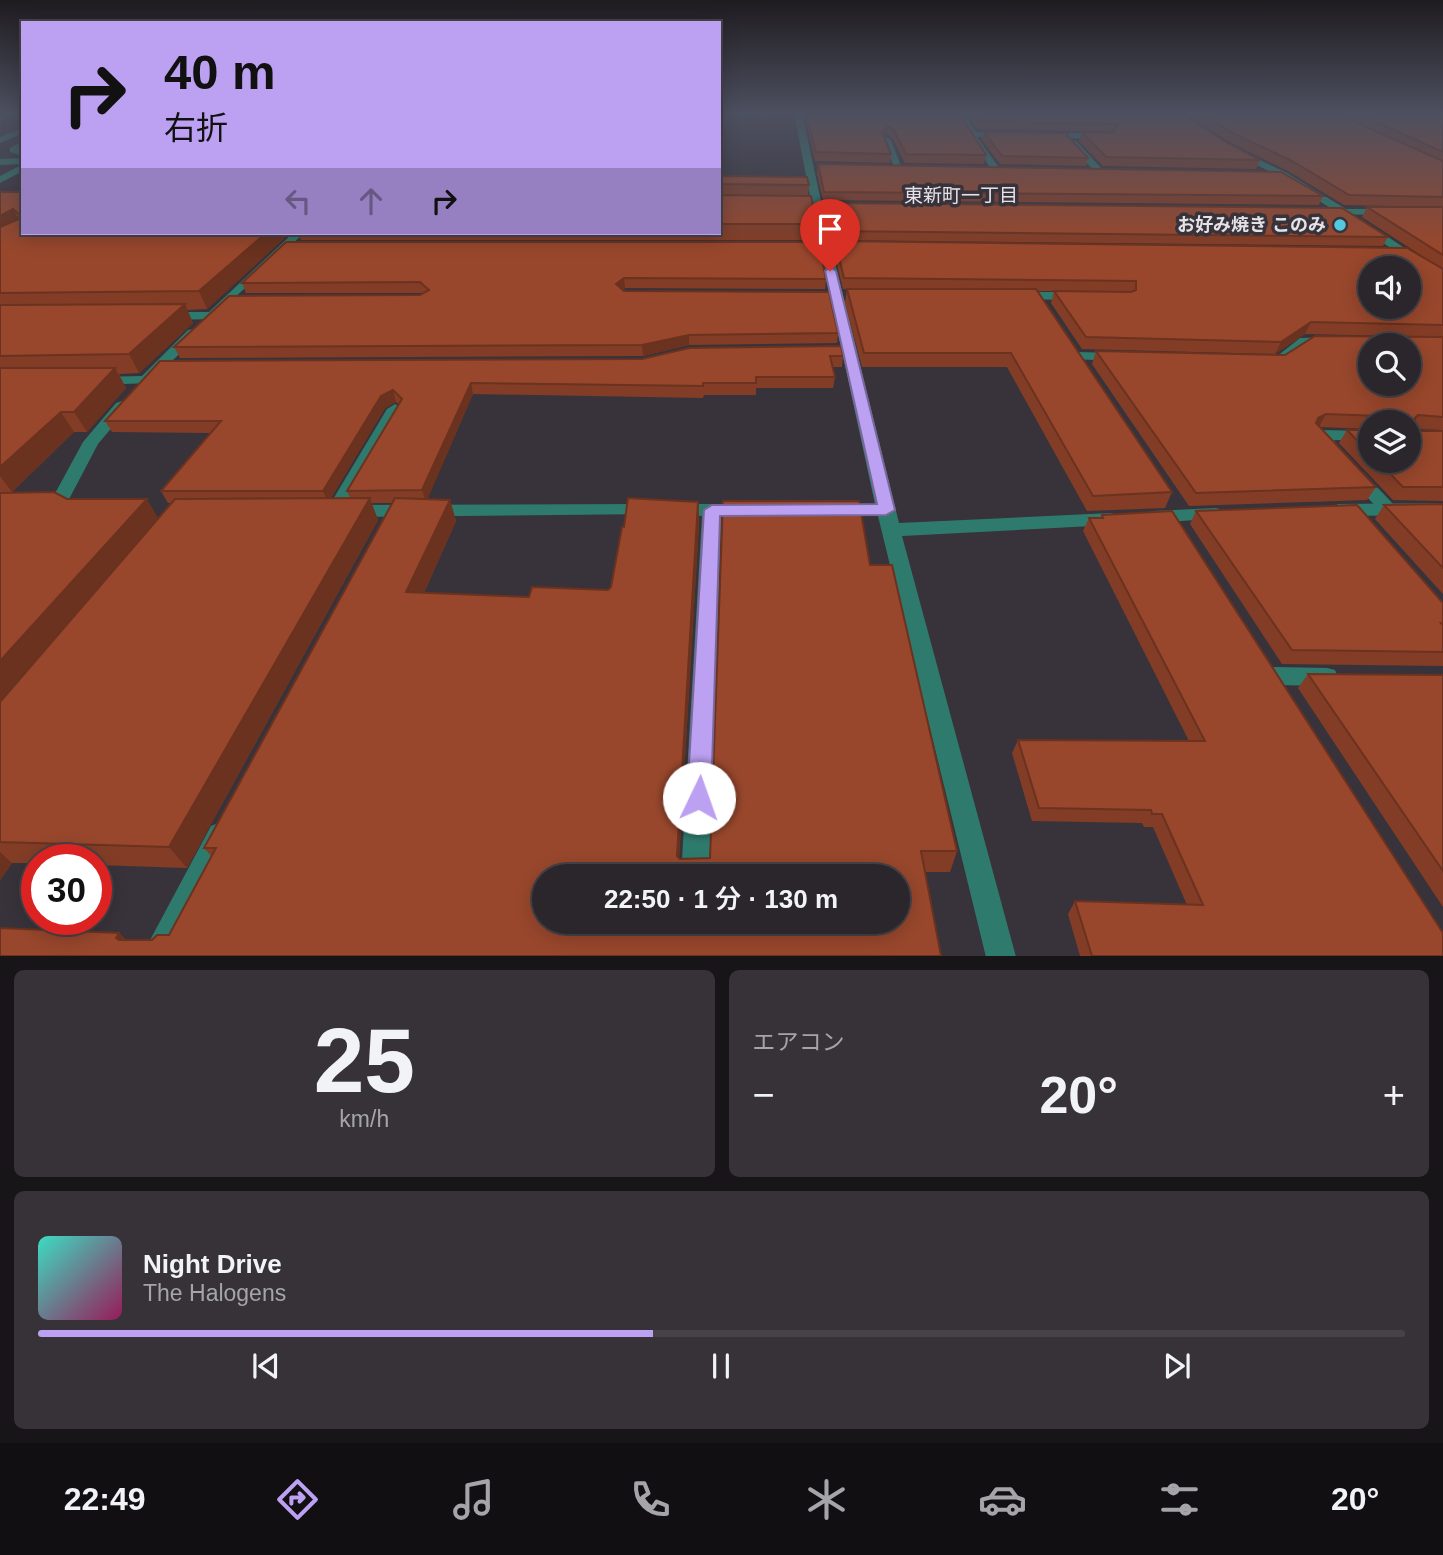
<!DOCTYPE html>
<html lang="ja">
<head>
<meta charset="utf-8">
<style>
	body { margin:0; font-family:Helvetica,"Noto Sans JP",sans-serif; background:#363238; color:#f1f3f6; height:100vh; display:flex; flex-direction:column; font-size:26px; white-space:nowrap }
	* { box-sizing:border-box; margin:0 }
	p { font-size:23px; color:#a5a5a9 }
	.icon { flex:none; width:38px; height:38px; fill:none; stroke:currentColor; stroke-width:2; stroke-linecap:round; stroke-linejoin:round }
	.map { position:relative; height:956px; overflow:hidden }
	.sheet { display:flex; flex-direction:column; gap:14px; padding:14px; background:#171518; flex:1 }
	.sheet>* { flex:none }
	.guide { position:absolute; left:21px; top:21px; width:700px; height:214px; border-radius:0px; box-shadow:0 4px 18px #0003,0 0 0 2px #464348; background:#bca0f2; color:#111; overflow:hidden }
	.buttons { position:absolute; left:1358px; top:256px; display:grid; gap:14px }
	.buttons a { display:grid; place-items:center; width:63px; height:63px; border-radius:50%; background:#2a262c; box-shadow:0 4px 18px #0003,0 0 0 2px #464348; font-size:35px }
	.speed { position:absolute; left:21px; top:844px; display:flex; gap:14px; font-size:35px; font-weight:700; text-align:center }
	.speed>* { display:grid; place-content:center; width:91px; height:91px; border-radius:50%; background:#2a262c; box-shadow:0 4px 18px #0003,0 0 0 2px #464348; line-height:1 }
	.speed .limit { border:10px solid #d22; background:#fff; color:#111 }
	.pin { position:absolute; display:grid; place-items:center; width:60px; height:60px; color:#fff; margin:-72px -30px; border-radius:50% 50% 50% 0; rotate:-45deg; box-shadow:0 0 7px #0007 }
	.pin .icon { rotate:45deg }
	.me { position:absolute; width:77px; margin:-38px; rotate:3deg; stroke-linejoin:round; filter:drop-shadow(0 0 5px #0008) }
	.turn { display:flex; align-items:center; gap:24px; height:147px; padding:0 28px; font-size:32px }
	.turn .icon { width:91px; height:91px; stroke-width:2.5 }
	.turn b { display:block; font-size:49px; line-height:60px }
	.lanes { display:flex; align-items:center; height:66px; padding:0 28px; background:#0003; justify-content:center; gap:35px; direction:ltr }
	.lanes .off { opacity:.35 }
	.big { font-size:52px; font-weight:600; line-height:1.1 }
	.sheet .tile { flex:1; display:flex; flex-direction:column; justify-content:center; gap:10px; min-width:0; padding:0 24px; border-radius:10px; background:#363238 }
	.sheet .dial { align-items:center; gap:0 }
	.dial b { font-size:91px; line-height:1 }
	.song { display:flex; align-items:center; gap:21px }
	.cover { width:84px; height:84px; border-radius:10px; background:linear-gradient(135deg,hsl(170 70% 55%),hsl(330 70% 35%)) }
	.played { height:7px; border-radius:4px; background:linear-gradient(90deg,#bca0f2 45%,#464348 45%) }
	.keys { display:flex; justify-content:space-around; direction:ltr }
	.heat { display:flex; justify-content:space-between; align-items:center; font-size:38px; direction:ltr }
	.sheet .tiles { flex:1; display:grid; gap:14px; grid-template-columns:1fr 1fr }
	.tile:last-child { grid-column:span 2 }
	.trip { position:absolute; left:532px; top:864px; width:378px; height:70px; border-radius:35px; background:#2a262c; box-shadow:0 4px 18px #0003,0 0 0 2px #464348; font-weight:600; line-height:70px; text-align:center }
	.tab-bar { display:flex; height:112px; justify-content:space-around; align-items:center; background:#110f12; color:#a5a5a9 }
	.tab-bar .icon { width:49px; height:49px }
	.tab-bar .current { color:#bca0f2 }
	.tab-bar b { font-size:32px; color:#f1f3f6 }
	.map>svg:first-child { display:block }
</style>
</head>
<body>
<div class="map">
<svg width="1443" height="957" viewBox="0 0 1443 957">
	<rect width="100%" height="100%" fill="#38333b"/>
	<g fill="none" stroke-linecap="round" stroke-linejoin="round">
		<path fill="#2e7b6d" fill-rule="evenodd" d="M7,113h10l-17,8v-5z
			M23,128v5l-23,10v-6z
			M23,141l-3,8 3,7 -13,-4v-4z
			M23,158v6l-23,1v-6z
			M23,164v7l-23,12v-7z
			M395,404l8,5 -59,102 -3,4h-12l-3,-4 61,-102z
			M1319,430l51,1v10l-36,-1 3,5 -8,5 -6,-1 -12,-14z
			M1357,471l6,1 31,33 3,4 -3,4h-12l-31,-33 -3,-4z"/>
		<path fill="#2e7b6d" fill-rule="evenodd" d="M794,113h8l28,130 29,1 6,3 -6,3h-27l67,273 212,-10 7,2 2,4 -2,4 -7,2 -209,11 114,421h-30l-108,-441h-41l-9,-6 9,-6h38l-55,-254 -24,-1 -6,-3 6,-3h23z
			M956,113h8l12,19h32l-3,4 -28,1 23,32 -2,2h-6z
			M1044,133h59l4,3 -4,3 -62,-2z
			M887,137l4,3 11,29 -8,-2 -11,-27z
			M1070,141h6l26,28v4h-6l-26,-28z
			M1237,149l50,24 59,36h42l5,3 -5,3 -67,-1v-4l11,-1 -51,-32 -47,-23 -1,-2z
			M1363,226h8l72,47v9l-80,-52z
			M293,233h11l-88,82 -1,4 -47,1 -7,-4 7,-4h41z
			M1017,292h59l6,4 -6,4 -63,-1v-6z
			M193,329l7,4 -2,3 -49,47 -50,2 -7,-4 7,-4 43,-1 46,-46z
			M1331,337l5,1v6c-9,2 -20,-1 -28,2 -15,5 -26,30 -43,15l11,-4 24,-19z
			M1076,352l42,1 7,4 -7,4 -47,-2v-6z
			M122,401l8,5 -32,38 -31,59h-12l-3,-4 31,-57 33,-39z
			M1443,503v12l-105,1 -9,-6 9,-6z
			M648,504l9,6 -3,4 -303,3 -9,-6 9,-6z
			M676,504h70l9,6 -9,6h-25l-12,361h-28l21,-361 -32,-2 -3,-4z
			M1216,508l7,2 2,4 -2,4 -70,5 -7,-2 -2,-4 2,-4 7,-2z
			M1275,667l52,1 8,2 3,7 -3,7 -8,2 -52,-1 -8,-2 -3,-7 3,-7z
			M221,822l10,4 4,9 -62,122h-32l70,-131z"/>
	</g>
	<path fill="#833d26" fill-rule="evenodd" d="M804,113h155l27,42 -2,9 -79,-1 -12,-24 -6,-5 -3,4 7,16 -1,9 -75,-2z
		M966,113h215l45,29 34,18 -4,9 -153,-3 -24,-25 3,-9 31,1 1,-1 -137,-3z
		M1183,113h260v94l-99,-2 -56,-34 -57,-28z
		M984,132l104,26 -2,8 -86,-2 -18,-24z
		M818,164l505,32 -4,9 -496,-5 -6,-27z
		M719,176l90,9 -1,11 9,28 -1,16h-515l-3,-7h421z
		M0,192h23v41h267l-83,76 -20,1 6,13 -54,50 -20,1 7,14 -39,44h-13l-62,60 55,7 92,19 12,-15h-3l-7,-12 50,-58 -99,-1 -7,-11 537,-62 201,-3 -1,11h-10l3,10 -2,11h-77v7h-52l-1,3 -230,-4 -46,105 23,1 6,21 -32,72 105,4 79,-7 3,-3 13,-60 74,-25 1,21 -20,336 31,-1 160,-293 87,286 -7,21h-25l-925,84 119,-23 7,7h26l17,-5 43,-78 -8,-9 189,-345h-22l7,17 -191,348 -91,-3v-6h-59v4h-25l-12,17zM396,402l3,2 -52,87 3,7h-19l54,-90z
		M827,203l561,34 -5,9 -551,-6 -6,-28z
		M1367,207h76v130l-138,-3 -30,20 -193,-5 -31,-46 3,-12h-17l135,201 -7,16 -78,3 -80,-144h-145l-17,-64 2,-14h3h-7l-9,-37 1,-11 595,20 -68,-44z
		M286,242l540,37 -1,10 -200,-1 -2,2 1,1 214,42 -1,10 -148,2 -46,11 -463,2 -6,-11 246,-52 4,-2h-178l-4,-10z
		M1443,337v93l-27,-1 2,2h25v70l-50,-1 -54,-57 8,-13h23v30h39v-38h-39v7l-50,-2 56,60 -9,13 -178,6 -97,-142 4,-13 189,4z
		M1443,504v90l-68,-75 9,-14z
		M1196,511l247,92v63l-161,-2 -92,-140z
		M1102,515l341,441h-363l-12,-42 7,-13 112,4 -34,-78h-9l-2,-4 -110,-2 -20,-68 6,-13 171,1 -106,-210 6,-13h12z
		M1308,674l135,1v232l-145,-219z"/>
	<path fill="#6a321f" d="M888,126l-1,8 -6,7 1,-9z
		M13,209l9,17 -22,11v-21z
		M266,233h24l-83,76 -8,-18z
		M624,278l1,10 -8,6 -1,-10z
		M185,304l8,19 -54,50 -10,-19z
		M1311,322l-6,12 -30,20 6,-12z
		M689,335v10l-46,11 -1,-11z
		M115,368l11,20 -39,44 -13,-20z
		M471,383l2,11 -47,109 -4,-13z
		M393,390l3,12 -11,6 -57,95 -5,-12 58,-95z
		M61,412l13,20 -62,60 -12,-16v-9z
		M1326,414l-7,13 -8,4 7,-13z
		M370,498l8,22 -191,348 -18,-21z
		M147,499l13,22 -160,186v-46z
		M450,500l6,21 -42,94 -8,-23z
		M698,502l1,21 -21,354 -1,-21z
		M0,852l12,11 -12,17z
		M119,933l21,20 -24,-15z"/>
	<path fill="#98472c" stroke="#6a321f" stroke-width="2" fill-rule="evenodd" d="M806,113h153l27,42 -80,-1 -12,-24 -6,-4 -6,6 9,22 -75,-2z
		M973,113h208l45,29 34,18 -154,-3 -24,-25 31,1 5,-9 -139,-3z
		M1199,113h136l108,48v36l-94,-2 -57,-34 -57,-27z
		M1357,113h86v39z
		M984,132l81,1 23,25 -86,-2z
		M818,164l463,8 42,24 -499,-4z
		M719,176l88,1 2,8 -90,-1z
		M0,192h23v41h243l-67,58 -199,2v-66l19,-8 1,-4 -7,-6 -13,7z
		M719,195l92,1 6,28h-98z
		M827,203l515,5 46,29 -555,-6z
		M1367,207h76v48z
		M835,241l572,7 36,21v56l-132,-3 -30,20 -195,-5 -32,-46 77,1 5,-2v-9l-292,-3zM1370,268h39v38h-39z
		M286,242h533l7,37 -202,-1 -8,6 8,7 205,1 9,41 -149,2 -47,10 -468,2 55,-51 191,-1 9,-5 -9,-8 -178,1z
		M847,289h189l136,203 -79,4 -82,-143h-147z
		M185,304l-56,50 -129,2v-51z
		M1315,336l128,1v80l-25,-2 -3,3v10l3,3h25v56h-40l-26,-27h32v-38h-29v-6l-54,-2 -8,4 -2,5 60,64 -180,6 -100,-142 189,4zM1370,345h39v38h-39z
		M841,346l2,10h-13l5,21h-79v6h-53v3l-232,-3 -49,107 -75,1 55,-92 -9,-9 -12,6 -58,95h-162l60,-70h-116l55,-60 482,-2 47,-11z
		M0,368h115l-41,44h-13l-61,55z
		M1347,430h23v24z
		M54,492l13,7h80l-147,162v-168z
		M370,498l-201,349 -169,-5v-140l175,-203z
		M395,498l55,2 -44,92 123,5 3,-10 76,3 3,-3 11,-60h2l4,-29 70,4 -21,354 3,3 30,-1 13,-357h136l11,64h22l65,286h-36l20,105h-941v-28l119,5 -3,5 3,2h33l5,-5h12l47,-87h-12zM544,877h354v45h-354z
		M1443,504v64l-59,-63z
		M1357,505l86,98v20h-2l2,2v27l-151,-2 -96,-139z
		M1172,511l271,422v23h-351l-17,-55 128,4 -41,-91h-10l-1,-4 -112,-2 -21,-68 187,1 -116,-223h14l-1,-3z
		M1308,674l135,1v196z"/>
	<linearGradient id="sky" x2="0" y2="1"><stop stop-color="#1f1c20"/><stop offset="0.46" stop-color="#4d5060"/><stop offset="1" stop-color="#4d5060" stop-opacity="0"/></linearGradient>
	<rect width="1443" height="247" fill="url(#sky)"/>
	<path fill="#bca0f2" stroke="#7a689d" stroke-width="2" d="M830,267l6,4 59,239 -9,5 -166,1 -9,282 -4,8 -8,3 -8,-3 -4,-8 17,-288 8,-5 165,-1 -52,-233z"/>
	<circle fill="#54cade" stroke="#38333b" stroke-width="2.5" cx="1340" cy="225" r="7"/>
	<g text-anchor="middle" stroke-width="7" stroke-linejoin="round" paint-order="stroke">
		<g font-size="18" font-weight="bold" fill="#e5e2e7" stroke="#38333b" text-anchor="end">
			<text x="1326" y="231">お好み焼き このみ</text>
		</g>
		<g font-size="19" fill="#e5e2e7" stroke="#38333b">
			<text x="961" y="202">東新町一丁目</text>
		</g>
	</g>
</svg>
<div class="buttons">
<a><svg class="icon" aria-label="sound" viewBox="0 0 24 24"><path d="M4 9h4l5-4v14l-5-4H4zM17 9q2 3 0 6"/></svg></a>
<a><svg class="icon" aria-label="search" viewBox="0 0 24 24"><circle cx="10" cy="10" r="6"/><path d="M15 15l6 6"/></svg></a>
<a><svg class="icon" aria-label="layers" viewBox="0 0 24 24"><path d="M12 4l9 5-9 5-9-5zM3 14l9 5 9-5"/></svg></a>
</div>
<div class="speed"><div class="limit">30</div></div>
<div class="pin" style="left:830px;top:271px;background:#d93025"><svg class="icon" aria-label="arrive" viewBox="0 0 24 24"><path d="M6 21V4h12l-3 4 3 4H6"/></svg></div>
<svg class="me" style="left:699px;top:798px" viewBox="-20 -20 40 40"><circle r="19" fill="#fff"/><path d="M0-13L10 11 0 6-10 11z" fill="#bca0f2"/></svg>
<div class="trip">22:50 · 1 分 · 130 m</div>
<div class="guide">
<div class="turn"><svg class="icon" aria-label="right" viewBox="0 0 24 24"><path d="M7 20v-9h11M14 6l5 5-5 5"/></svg><div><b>40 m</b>右折</div></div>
<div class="lanes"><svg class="icon off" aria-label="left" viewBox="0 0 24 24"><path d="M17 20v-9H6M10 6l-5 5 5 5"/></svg><svg class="icon off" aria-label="ahead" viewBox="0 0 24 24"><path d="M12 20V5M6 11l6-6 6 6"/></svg><svg class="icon" aria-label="right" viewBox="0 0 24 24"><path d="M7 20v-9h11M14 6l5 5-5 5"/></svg></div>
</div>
</div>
<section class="sheet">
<div class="tiles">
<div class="tile dial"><b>25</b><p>km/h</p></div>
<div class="tile"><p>エアコン</p>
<div class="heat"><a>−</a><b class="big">20°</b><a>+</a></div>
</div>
<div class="tile">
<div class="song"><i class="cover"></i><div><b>Night Drive</b><p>The Halogens</p></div></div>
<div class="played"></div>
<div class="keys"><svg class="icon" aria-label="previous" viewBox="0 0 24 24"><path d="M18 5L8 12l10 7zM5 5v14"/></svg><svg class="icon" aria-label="pause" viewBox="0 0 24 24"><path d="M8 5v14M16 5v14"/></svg><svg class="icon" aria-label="next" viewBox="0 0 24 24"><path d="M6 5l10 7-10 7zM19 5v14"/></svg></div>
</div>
</div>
</section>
<nav class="tab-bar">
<b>22:49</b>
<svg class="icon current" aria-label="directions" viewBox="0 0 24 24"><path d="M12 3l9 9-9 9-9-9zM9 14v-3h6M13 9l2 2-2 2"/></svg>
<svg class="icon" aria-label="music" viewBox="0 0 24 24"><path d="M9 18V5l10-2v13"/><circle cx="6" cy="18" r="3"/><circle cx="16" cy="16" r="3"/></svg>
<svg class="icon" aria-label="phone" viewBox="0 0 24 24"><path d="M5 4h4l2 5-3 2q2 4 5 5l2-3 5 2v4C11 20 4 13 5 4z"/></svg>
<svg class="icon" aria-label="climate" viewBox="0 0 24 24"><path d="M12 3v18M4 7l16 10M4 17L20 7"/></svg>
<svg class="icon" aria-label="car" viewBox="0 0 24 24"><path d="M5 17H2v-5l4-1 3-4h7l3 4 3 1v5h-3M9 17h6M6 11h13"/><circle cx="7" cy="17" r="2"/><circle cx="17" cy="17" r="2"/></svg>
<svg class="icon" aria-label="filters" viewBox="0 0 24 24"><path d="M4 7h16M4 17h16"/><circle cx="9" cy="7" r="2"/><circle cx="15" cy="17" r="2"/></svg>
<b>20°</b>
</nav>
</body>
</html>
